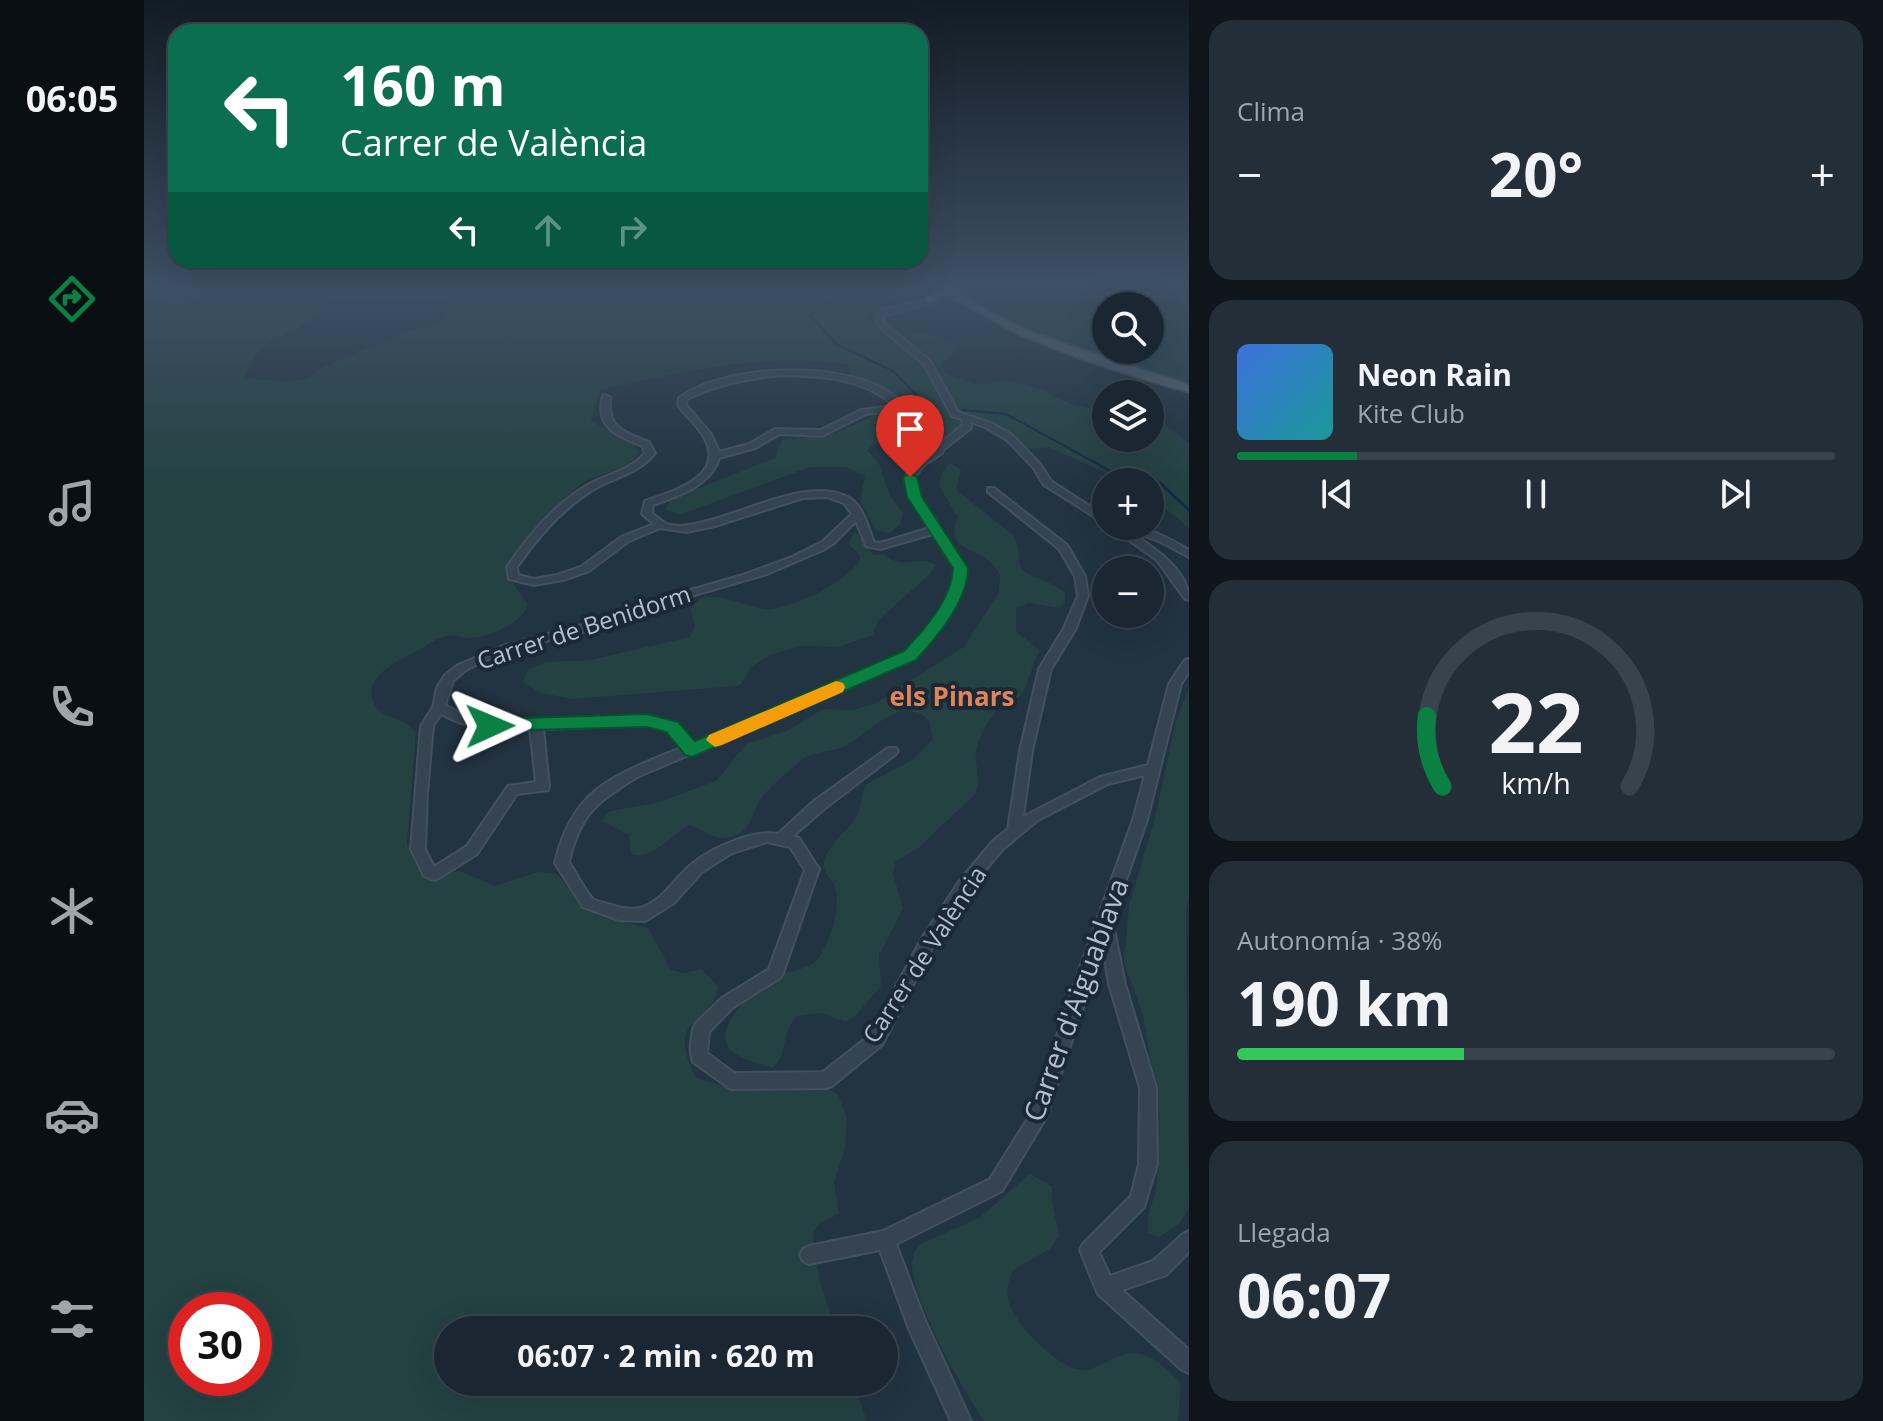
<!DOCTYPE html>
<html lang="es">
<head>
<meta charset="utf-8">
<style>
	body { margin:0; font-family:"Open Sans",sans-serif; background:#232e39; color:#f1f3f6; height:100vh; display:flex; flex-direction:column; font-size:30px; white-space:nowrap }
	* { box-sizing:border-box; margin:0 }
	p { font-size:26px; color:#9fa5ab }
	.icon { flex:none; width:44px; height:44px; fill:none; stroke:currentColor; stroke-width:2; stroke-linecap:round; stroke-linejoin:round }
	.map { position:relative; flex:1; overflow:hidden }
	.panel { display:flex; flex-direction:column; gap:20px; padding:20px; background:#0e151b; width:694px }
	.panel>* { flex:none }
	.top-card { position:absolute; left:24px; top:24px; width:760px; height:244px; border-radius:24px; box-shadow:0 8px 32px #0002,0 0 0 2px #38434d; background:#0b6e4f; color:#fff; overflow:hidden }
	.tools { position:absolute; left:948px; top:292px; display:grid; gap:16px }
	.tools a { display:grid; place-items:center; width:72px; height:72px; border-radius:50%; background:#1a2631; box-shadow:0 8px 32px #0002,0 0 0 2px #38434d; font-size:40px }
	.speed { position:absolute; left:24px; top:1292px; display:flex; gap:16px; font-size:40px; font-weight:700; text-align:center }
	.speed>* { display:grid; place-content:center; width:104px; height:104px; border-radius:50%; background:#1a2631; box-shadow:0 8px 32px #0002,0 0 0 2px #38434d; line-height:1 }
	.speed .limit { border:12px solid #d22; background:#fff; color:#111 }
	.pin { position:absolute; display:grid; place-items:center; width:68px; height:68px; color:#fff; margin:-82px -34px; border-radius:50% 50% 50% 0; rotate:-45deg; box-shadow:0 0 8px #0007 }
	.pin .icon { rotate:45deg }
	.me { position:absolute; width:88px; margin:-44px; rotate:89deg; stroke-linejoin:round; filter:drop-shadow(0 0 6px #0008) }
	.turn { display:flex; align-items:center; gap:28px; height:168px; padding:0 40px; font-size:36px }
	.turn .icon { width:104px; height:104px; stroke-width:2.5 }
	.turn b { display:block; font-size:56px; line-height:68px }
	.lanes { display:flex; align-items:center; height:76px; padding:0 40px; background:#0003; justify-content:center; gap:40px; direction:ltr }
	.lanes .off { opacity:.35 }
	.big { font-size:60px; font-weight:700; line-height:1.1 }
	.panel .widget { flex:1; display:flex; flex-direction:column; justify-content:center; gap:12px; min-width:0; padding:0 28px; border-radius:24px; background:#232e39 }
	.panel .dial { align-items:center; gap:0 }
	.dial svg { height:208px; overflow:visible; fill:none; stroke:#38434d; stroke-width:7; stroke-linecap:round; text-anchor:middle }
	.dial text { fill:#f1f3f6; stroke:none }
	.song { display:flex; align-items:center; gap:24px }
	.cover { width:96px; height:96px; border-radius:12px; background:linear-gradient(135deg,hsl(220 70% 55%),hsl(180 70% 35%)) }
	.played { height:8px; border-radius:4px; background:linear-gradient(90deg,#0b8043 20%,#38434d 20%) }
	.keys { display:flex; justify-content:space-around; direction:ltr }
	.heat { display:flex; justify-content:space-between; align-items:center; font-size:44px; direction:ltr }
	.charge { height:12px; border-radius:6px; background:linear-gradient(90deg,#34c759 38%,#38434d 0) }
	.trip { position:absolute; left:290px; top:1316px; width:464px; height:80px; border-radius:40px; background:#1a2631; box-shadow:0 8px 32px #0002,0 0 0 2px #38434d; font-weight:700; line-height:80px; text-align:center }
	main { display:flex; flex:1; min-height:0 }
	.menu { display:flex; flex-direction:column; width:144px; justify-content:space-around; align-items:center; background:#0a0f14; color:#9fa5ab }
	.menu .icon { width:56px; height:56px }
	.menu .on { color:#0b8043 }
	.menu b { font-size:36px; color:#f1f3f6 }
	.map>svg:first-child { display:block }
</style>
</head>
<body>
<main>
<nav class="menu">
<b>06:05</b>
<svg class="icon on" aria-label="directions" viewBox="0 0 24 24"><path d="M12 3l9 9-9 9-9-9zM9 14v-3h6M13 9l2 2-2 2"/></svg>
<svg class="icon" aria-label="music" viewBox="0 0 24 24"><path d="M9 18V5l10-2v13"/><circle cx="6" cy="18" r="3"/><circle cx="16" cy="16" r="3"/></svg>
<svg class="icon" aria-label="phone" viewBox="0 0 24 24"><path d="M5 4h4l2 5-3 2q2 4 5 5l2-3 5 2v4C11 20 4 13 5 4z"/></svg>
<svg class="icon" aria-label="climate" viewBox="0 0 24 24"><path d="M12 3v18M4 7l16 10M4 17L20 7"/></svg>
<svg class="icon" aria-label="car" viewBox="0 0 24 24"><path d="M5 17H2v-5l4-1 3-4h7l3 4 3 1v5h-3M9 17h6M6 11h13"/><circle cx="7" cy="17" r="2"/><circle cx="17" cy="17" r="2"/></svg>
<svg class="icon" aria-label="filters" viewBox="0 0 24 24"><path d="M4 7h16M4 17h16"/><circle cx="9" cy="7" r="2"/><circle cx="15" cy="17" r="2"/></svg>
</nav>
<div class="map">
<svg width="1045" height="1421" viewBox="0 0 1045 1421">
	<rect width="100%" height="100%" fill="#223341"/>
	<path fill="#244242" fill-rule="evenodd" d="M0,284h221l-31,16 -35,27 -27,13 -16,15 -12,23 41,4 23,-3 13,-11 86,-37 33,-6 2,-9 13,-18 -4,-14h473l-57,34 19,20c33,-6 44,-8 74,8l-19,18 4,9 32,12 30,-5 33,9 28,14 38,10v25h44v-19l16,7 23,17v85l-39,-32v-14h-23l-78,-35 -20,2 -49,-30 -40,22 -54,-52 -37,-15v-9c-82,-14 -168,7 -249,25l-9,31 43,22 5,10c-13,20 -42,19 -60,33 -30,23 -50,60 -70,91l19,28c-7,19 -38,32 -57,33 -8,0 -16,-4 -25,-2 -11,3 -22,12 -33,17 -16,9 -48,22 -40,48 7,20 33,15 43,32l-9,111 11,26 22,4 20,-3 35,15 43,-14 19,2 19,24 28,19 44,11 23,42 13,3 18,-4 16,18c-7,40 -54,27 -22,91l38,11 43,2 50,-4 11,8 9,23 -2,30 -11,34 5,32 -19,9 -7,9 6,48 17,50h-388v52h405l14,39h-723zM42,1310h68v68h-68z
		M785,284h260v109l-117,-39 -89,-37zM962,306h44v44h-44z
		M730,416h18l7,6 -6,8 -26,20 12,14 11,32 13,17 -3,11 -10,9 -13,-2 -17,-30 5,-25 -20,-9h-35l-128,47 -16,-4 3,-9 5,-3 101,-40 7,-18 48,-5z
		M806,463l11,7 -5,20 56,44c10,12 3,29 12,37 13,10 29,10 41,22v10l-6,5 -30,-5 -13,5v24l24,18c-7,12 -13,40 -21,47 -5,3 -13,4 -18,7 -9,13 -22,29 -25,46 -2,14 6,32 -1,44l-55,53 -25,15 -2,11 10,36 -24,46 2,31 -24,28 -11,8 -25,-9 -23,3c-18,14 -9,38 -25,52 -13,-4 -35,-9 -44,-20 -17,-22 29,-62 46,-71 17,-9 37,-5 47,-24 9,-17 19,-46 13,-66 -2,-7 -11,-13 -11,-21 -1,-16 22,-34 30,-46 8,-10 7,-23 11,-35l47,-25 21,-21 -4,-18c-28,-30 -61,15 -86,26 -16,6 -31,3 -45,16 -13,12 -30,24 -39,39 -9,14 -6,26 -24,34 -19,7 -29,-5 -45,-11 -18,8 -37,37 -59,29l-2,-19 -27,-14 6,-9 8,-2 40,-7 60,-22 30,-37 41,-13 36,-22 29,1 22,-6 91,-58 34,-54 1,-17c-13,-30 -59,-20 -42,-58l-19,-31 3,-14z
		M711,531l19,24 9,-1c21,18 35,-1 53,11l-6,9 -45,40 -8,8 -4,13 -35,12 -38,-1 -30,9 -19,12 -10,17 -4,2 -165,13 -31,-6 -18,-11 5,-12 18,-8 44,-2 100,-23 5,-11 -4,-16c12,-31 59,3 81,-1 31,-6 68,-24 88,-48v-6l-12,-11z
		M1045,687v210l-3,16 3,295 -9,15 -21,14 -11,-4v-18l8,-24 4,-74 -17,-102 -19,-52 5,-57 25,-85 22,-100z
		M886,1174l22,12v15l7,34 -9,14 -37,21c-6,12 -7,24 -3,37 7,18 51,64 72,63 19,-1 35,-18 53,-17 18,1 35,19 46,30l-3,38h-194c-20,-29 -73,-123 -72,-157 0,-10 4,-15 11,-21l56,-25z"/>
	<g fill="none" stroke-linecap="round" stroke-linejoin="round">
		<path stroke="#142b41" stroke-width="2" d="M673,284l10,20 -17,11 26,29 57,27 33,34 10,1
			M818,410l44,4 99,54"/>
		<path stroke="#142b41" stroke-width="3" d="M957,466l10,6 48,10 30,28"/>
		<g stroke="#43505d" stroke-width="4">
			<path id="minor" d="M785,298h3v4l-46,13 -3,2 1,6 46,38 28,51 35,12 20,12 27,28 11,17 55,36v7l-62,-39 -11,-18 -26,-27 -20,-12 -16,-6v6l-28,22 -1,3 -18,12 -9,12 5,20 45,71c-4,36 -27,64 -51,91l-277,118c-41,26 -57,37 -68,85 5,8 18,32 24,37 4,3 13,4 18,6 44,15 53,-18 81,-41 19,-16 62,-35 86,-30l36,-33 74,-53h8l2,3 -2,3 -72,55 -31,27 6,2 20,31 -36,104 -3,5 -48,30 -23,24 -2,21 27,20 89,-1 47,-37 52,-97 38,-58 33,-39 15,-12 12,-78 19,-82 24,-39 15,-34 -3,-20 -16,-27 -71,-57v-4h6l73,57 18,31 3,20 -13,34 -24,39 -19,82 -9,66 77,-40 48,-12 21,-81 16,-24 4,-1v13l-8,12 -34,136 -35,100 13,64 31,104 1,76 -13,43 -45,45 11,24 43,-15 30,-27 6,-3v21l-23,23 -44,15 67,60v23l-7,-3 -84,-76 -18,-44 3,-6 48,-48 8,-32 1,-76 -31,-104 -6,-38 -56,170 -45,75 -106,53 28,74 47,103h-20l-42,-92 -29,-79 -71,14 -6,-3 -3,-6 3,-6 6,-3 74,-15 107,-52 42,-67 41,-125 60,-167 12,-45 -37,9 -70,36 -35,29 -33,39 -38,60 -50,97 -50,41 -6,2 -95,1 -38,-27c-4,-10 -2,-28 2,-38l27,-26 47,-29 36,-99 -15,-23 -23,-5 -35,11 -30,19 -28,31 -29,18 -26,-1 -36,-13 -28,-44c18,-77 61,-88 128,-116l-15,-17 -21,-5 -104,4 6,57 -1,4 -31,4 -40,60 -38,24 -5,2 -10,-4 -13,-27 10,-123 12,-19 4,-19 8,-13 13,-10 45,-19 125,-33 31,-14 84,-24 49,-18 30,-15 30,-28 -8,-11 -17,-6 -24,1 -88,28 -28,6 -27,-4 -31,13 -40,30 -26,9 -29,5 -25,-6 -2,-12c21,-31 46,-61 79,-81 20,-12 44,-15 59,-33l-3,-7c-25,-11 -48,-18 -39,-51l7,2c-3,32 14,35 39,45l6,11c-17,22 -42,24 -64,38 -30,19 -54,47 -74,76l1,8 16,4 23,-4 24,-8 40,-30 33,-13 -12,-10 3,-13c29,-10 85,-26 57,-67 -7,-11 -17,-19 -24,-29l1,-7c46,-34 159,-37 208,-7 21,13 35,37 51,54l25,-20 -1,-6 -10,-3 -28,-52 -46,-38 -3,-9 5,-6zM639,375c39,1 81,3 111,31l-33,4 -40,20 -46,-1 -26,15 -30,8 -8,-18 -25,-29 1,-6c31,-15 62,-21 96,-24zM755,411l34,38 -15,12 -13,16 5,20 20,31 -50,15 -6,-1c-6,-14 -10,-34 -23,-43 -38,-25 -108,15 -148,23 -11,3 -25,6 -36,2 -5,-2 -11,-8 -15,-11l1,-8c25,-9 58,-19 66,-47l36,-10 25,-14 42,2 44,-22zM712,521l10,25 14,3 53,-15 22,34 -2,12 -3,12 -12,22 -32,39 -213,90 -17,-19 -29,-7 -157,5 -25,-6 -20,-11 8,-24 13,-11 20,-10 51,-17 99,-24 31,-16 100,-29 56,-24 11,-7zM297,714c31,17 55,16 89,15l6,53 -28,4 -41,60 -33,21 -9,-18 2,-56 6,-67z
				M965,526h12l2,2 -1,-2c25,0 46,12 67,24v7l-28,-15 -37,-14c24,16 65,40 65,72l-4,-1 -28,-39z"/>
		</g>
		<g stroke="#43505d" stroke-width="4">
			<path id="major" d="M794,284h11l21,17 60,31 159,53v7c-55,-15 -112,-33 -165,-56 -23,-9 -64,-39 -83,-41l-9,7h-6v-4l10,-8h8z"/>
		</g>
		<use href="#minor" fill="#364451" fill-rule="evenodd"/>
		<use href="#major" fill="#546471" fill-rule="evenodd"/>
	</g>
	<linearGradient id="sky" x2="0" y2="1"><stop stop-color="#131c24"/><stop offset="0.59" stop-color="#3e5065"/><stop offset="1" stop-color="#3e5065" stop-opacity="0"/></linearGradient>
	<rect width="1045" height="483" fill="url(#sky)"/>
	<path fill="#0b8043" stroke="#07532c" stroke-width="2" d="M766,473l7,4 5,20 46,71c0,33 -31,69 -52,92l-224,97 -7,-2 -19,-23 -19,-5 -163,4 -3,-5 3,-5 6,-2 157,-5 31,8 17,19 209,-90c20,-21 48,-52 49,-83l-46,-71 -4,-20z"/>
	<path fill="#f59e0b" d="M692,681l7,2 2,4 -2,5 -121,53 -7,2 -9,-7 3,-5z"/>
	<g text-anchor="middle" stroke-width="8" stroke-linejoin="round" paint-order="stroke">
		<g font-size="24" fill="#b3bfcc" stroke="#1b2936">
			<text transform="translate(440 628) rotate(-18)" y="8">Carrer de Benidorm</text>
			<text transform="translate(781 955) rotate(-57)" y="8">Carrer de València</text>
		</g>
		<g font-size="26" font-weight="bold" fill="#e08459" stroke="#1b2936">
			<text x="808" y="706">els Pinars</text>
		</g>
		<g font-size="28" fill="#b3bfcc" stroke="#1b2936">
			<text transform="translate(932 1000) rotate(-70)" y="10">Carrer d'Aiguablava</text>
		</g>
	</g>
</svg>
<div class="tools">
<a><svg class="icon" aria-label="search" viewBox="0 0 24 24"><circle cx="10" cy="10" r="6"/><path d="M15 15l6 6"/></svg></a>
<a><svg class="icon" aria-label="layers" viewBox="0 0 24 24"><path d="M12 4l9 5-9 5-9-5zM3 14l9 5 9-5"/></svg></a>
<a>+</a>
<a>−</a>
</div>
<div class="speed"><div class="limit">30</div></div>
<div class="pin" style="left:766px;top:477px;background:#d93025"><svg class="icon" aria-label="arrive" viewBox="0 0 24 24"><path d="M6 21V4h12l-3 4 3 4H6"/></svg></div>
<svg class="me" style="left:346px;top:726px" viewBox="-20 -20 40 40"><path d="M0-17L14 15 0 8-14 15z" fill="#0b8043" stroke="#fff" stroke-width="4"/></svg>
<div class="trip">06:07 · 2 min · 620 m</div>
<div class="top-card">
<div class="turn"><svg class="icon" aria-label="left" viewBox="0 0 24 24"><path d="M17 20v-9H6M10 6l-5 5 5 5"/></svg><div><b>160 m</b>Carrer de València</div></div>
<div class="lanes"><svg class="icon" aria-label="left" viewBox="0 0 24 24"><path d="M17 20v-9H6M10 6l-5 5 5 5"/></svg><svg class="icon off" aria-label="ahead" viewBox="0 0 24 24"><path d="M12 20V5M6 11l6-6 6 6"/></svg><svg class="icon off" aria-label="right" viewBox="0 0 24 24"><path d="M7 20v-9h11M14 6l5 5-5 5"/></svg></div>
</div>
</div>
<section class="panel">
<div class="widget"><p>Clima</p>
<div class="heat"><a>−</a><b class="big">20°</b><a>+</a></div>
</div>
<div class="widget">
<div class="song"><i class="cover"></i><div><b>Neon Rain</b><p>Kite Club</p></div></div>
<div class="played"></div>
<div class="keys"><svg class="icon" aria-label="previous" viewBox="0 0 24 24"><path d="M18 5L8 12l10 7zM5 5v14"/></svg><svg class="icon" aria-label="pause" viewBox="0 0 24 24"><path d="M8 5v14M16 5v14"/></svg><svg class="icon" aria-label="next" viewBox="0 0 24 24"><path d="M6 5l10 7-10 7zM19 5v14"/></svg></div>
</div>
<div class="widget dial"><svg viewBox="0 0 100 80">
<path d="M14 69A42 42 0 1 1 86 69"/>
<path d="M14 69A42 42 0 0 1 8 42" stroke="#0b8043"/>
<text x="50" y="56" font-size="32" font-weight="700">22</text>
<text x="50" y="72" font-size="11">km/h</text>
</svg></div>
<div class="widget"><p>Autonomía · 38%</p><b class="big">190 km</b><div class="charge"></div></div>
<div class="widget"><p>Llegada</p><b class="big">06:07</b></div>
</section>
</main>
</body>
</html>
